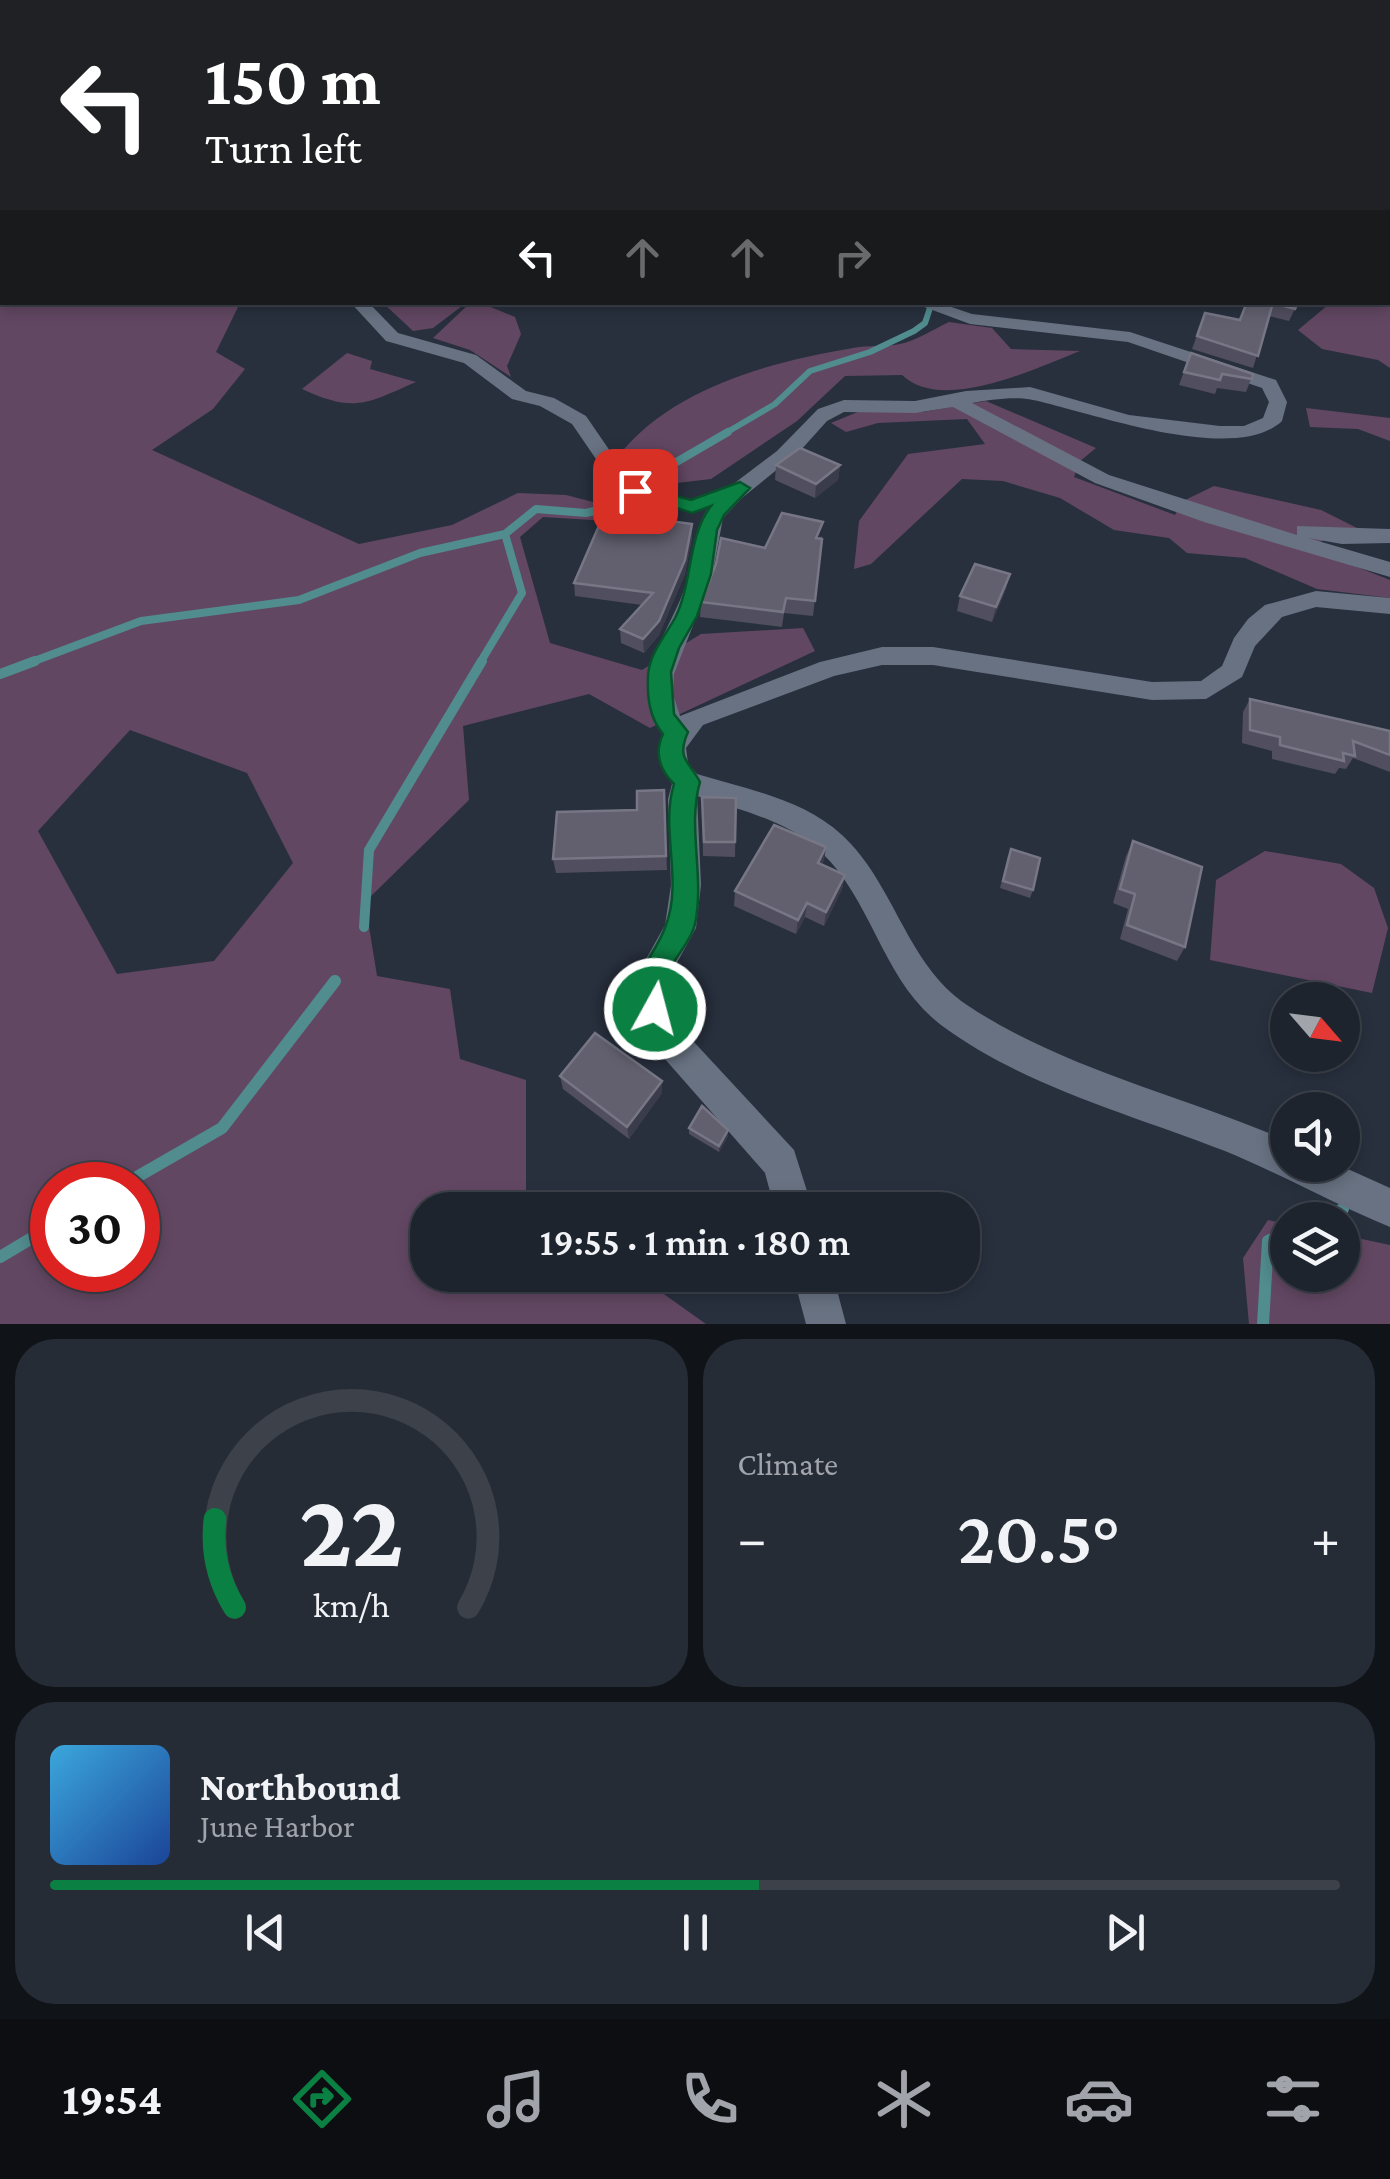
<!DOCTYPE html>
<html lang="en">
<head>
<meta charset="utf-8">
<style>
	body { margin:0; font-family:"Crimson Pro",serif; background:#262c36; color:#f1f3f6; height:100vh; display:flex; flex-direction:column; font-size:38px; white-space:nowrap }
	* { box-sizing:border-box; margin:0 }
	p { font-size:32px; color:#a1a4aa }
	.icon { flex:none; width:55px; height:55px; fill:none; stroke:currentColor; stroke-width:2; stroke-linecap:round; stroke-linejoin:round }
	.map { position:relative; height:1324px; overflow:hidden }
	.sheet { display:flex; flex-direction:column; gap:15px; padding:15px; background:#101419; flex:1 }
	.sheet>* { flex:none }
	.top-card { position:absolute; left:0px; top:0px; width:1390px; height:305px; box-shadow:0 5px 15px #0003,0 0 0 2px #3c414a; background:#202124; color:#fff; overflow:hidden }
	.needle { width:65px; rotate:118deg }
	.tools { position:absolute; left:1270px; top:982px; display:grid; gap:20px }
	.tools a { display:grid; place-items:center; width:90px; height:90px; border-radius:50%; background:#1e242e; box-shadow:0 5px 15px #0003,0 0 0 2px #3c414a; font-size:50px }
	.speed { position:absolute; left:30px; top:1162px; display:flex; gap:20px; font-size:50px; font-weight:700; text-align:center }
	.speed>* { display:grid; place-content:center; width:130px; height:130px; border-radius:50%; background:#1e242e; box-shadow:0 5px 15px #0003,0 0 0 2px #3c414a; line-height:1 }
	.speed .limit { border:15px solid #d22; background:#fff; color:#111 }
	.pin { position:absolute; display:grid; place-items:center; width:85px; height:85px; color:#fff; margin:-42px; border-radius:20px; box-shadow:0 5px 15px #0006 }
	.me { position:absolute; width:110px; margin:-55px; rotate:7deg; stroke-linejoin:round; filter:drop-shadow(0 0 8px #0008) }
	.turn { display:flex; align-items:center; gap:35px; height:210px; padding:0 40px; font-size:45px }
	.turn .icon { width:130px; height:130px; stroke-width:2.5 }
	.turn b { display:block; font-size:70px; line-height:85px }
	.lanes { display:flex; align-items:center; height:95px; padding:0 40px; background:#0003; justify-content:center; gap:50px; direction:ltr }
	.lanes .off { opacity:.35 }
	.big { font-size:75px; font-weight:600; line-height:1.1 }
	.sheet .tile { flex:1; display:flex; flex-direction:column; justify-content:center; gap:15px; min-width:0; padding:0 35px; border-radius:40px; background:#262c36 }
	.sheet .dial { align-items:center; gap:0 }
	.dial svg { height:260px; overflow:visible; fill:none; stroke:#3c414a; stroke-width:7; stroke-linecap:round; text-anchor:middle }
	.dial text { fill:#f1f3f6; stroke:none }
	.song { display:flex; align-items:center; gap:30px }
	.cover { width:120px; height:120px; border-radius:15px; background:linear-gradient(135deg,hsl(200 70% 55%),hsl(220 70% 35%)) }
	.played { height:10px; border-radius:5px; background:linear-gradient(90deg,#0b8043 55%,#3c414a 55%) }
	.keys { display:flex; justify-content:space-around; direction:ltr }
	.heat { display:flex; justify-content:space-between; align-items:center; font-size:55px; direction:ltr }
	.sheet .tiles { flex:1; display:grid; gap:15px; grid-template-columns:1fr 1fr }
	.tile:last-child { grid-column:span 2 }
	.trip { position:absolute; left:410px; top:1192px; width:570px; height:100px; border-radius:40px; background:#1e242e; box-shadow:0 5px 15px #0003,0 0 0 2px #3c414a; font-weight:600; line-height:100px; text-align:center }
	.dock { display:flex; height:160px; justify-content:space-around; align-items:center; background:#0c0e12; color:#a1a4aa }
	.dock .icon { width:70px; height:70px }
	.dock .on { color:#0b8043 }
	.dock b { font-size:45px; color:#f1f3f6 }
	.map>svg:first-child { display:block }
</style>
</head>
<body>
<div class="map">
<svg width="1390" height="1324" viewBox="0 0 1390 1324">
	<rect width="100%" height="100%" fill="#28303e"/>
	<path fill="#624762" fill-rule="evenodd" d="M0,0l86,2h-84v300l238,1 -24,49 29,17 -32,40 -61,41 207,94 93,-19 66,-32 48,2 54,14 -12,12 -65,-4 -23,20 30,106 92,27 59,-36 102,-6 12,23 -165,77 -61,-34 -126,32 6,74 -104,102 12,74 73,13 10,70 66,21v115l20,15h-118v65h209l69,49h-706zM130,730l117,43 46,90 -79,98 -97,13 -79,-143zM52,1185h86v85h-86z
		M1388,220l2,1v147l-12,-8 -56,-11 -24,-19 30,-25 -4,-2 64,-1z
		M383,303h83l-33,25 -20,3z
		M470,303h11l34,14 6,17 -14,32 4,11 -41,-27 -37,-12z
		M949,322l43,6 19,21 69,2c-44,17 -137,63 -178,24l-57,1 -48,45 -86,58 -69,8 -23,-32c55,-68 151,-93 234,-107 16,-3 32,-1 47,-4 16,-3 34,-15 49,-22z
		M347,353l25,8 -2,8 46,13c-50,22 -62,31 -114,7z
		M986,401l110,47 -17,14 -5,15 101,38 6,-13 33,-16 107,24 36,18 -51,19 84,33v18l-73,-9 -72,-31 -58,-5 -18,-15 -55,-8 -54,-32 -57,-17 -41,-2 -91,85 -17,5 5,-48 49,-67 77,-10 -18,-25 -89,4 -32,9 -15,-9 34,-14 58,3z
		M1306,408l84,10v23l-32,-12 -48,-2z
		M1265,851l76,13 33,24 14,40 -16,65 -162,-33 6,-80z
		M1268,1220l19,4 1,51h54l1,-40 47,10v79h-141l-6,-66z"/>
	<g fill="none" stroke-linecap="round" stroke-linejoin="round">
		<path stroke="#518c8e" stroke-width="4" d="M101,2l10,-2"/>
		<path stroke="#518c8e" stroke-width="6" d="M724,434l51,-30 35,-33 60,-19 44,-21 11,-8 7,-21"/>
		<path stroke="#518c8e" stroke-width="8" d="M29,663l112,-42 158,-21 121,-47 85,-19 31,-25 50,4 45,-11 17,-12 13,-19 67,-39
			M480,663l42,-70 -17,-59"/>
		<path stroke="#518c8e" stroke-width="10" d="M0,674l35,-13
			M364,927l5,-77 113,-189"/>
		<path stroke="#518c8e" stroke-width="12" d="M123,1185l99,-57 113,-147
			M1316,1220l27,-11
			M0,1257l52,-31
			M1263,1324l5,-83 20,-9"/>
		<path fill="#687282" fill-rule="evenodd" d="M761,0h12l2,2h-11z
			M919,0h12l2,2h-11z
			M973,0h13l2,2h-12z
			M1158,0h7l2,2h-10z
			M1230,0h34l2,2h-32z
			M1388,108h2v8h-2z
			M1388,184h2v8h-2z
			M350,302h18l30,31 78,22 50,36 28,7 32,18 37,54 19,17 49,13 41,-15 45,-34 41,-42 26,-9 71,1 51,-10 64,-4 99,28 91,11h24l19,-8 6,-16 -7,-14 -134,-46 -158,-18 -59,-22h26l35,12 158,18 146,48 11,22 -5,19c-47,45 -192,-9 -249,-21 -18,-4 -44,0 -61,3l137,72 188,60v-9l93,3v14l-48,1 -34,-6 82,24v15l-186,-55 -109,-39 -142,-76 -38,6 -71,-1 -17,9 -27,30 -58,47 -19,20 -11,59 -38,97 -1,20 7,22 140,-54 62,-15h51l219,35 49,-1 21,-15 12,-28 14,-19 17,-14 51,-14 74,7v16l-74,-7 -34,10 -27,29 -13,31 -36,22 -54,1 -219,-35h-51l-48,11 -131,49 -17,23 2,15 9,11c49,15 106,25 145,61 53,49 64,129 125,170 96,64 215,90 321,136v24h51l51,23v39c-56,-23 -109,-53 -165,-76 -95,-37 -202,-65 -284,-126 -59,-45 -68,-124 -120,-173 -34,-32 -81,-42 -124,-56l4,89 -5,43 -28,51 3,29 10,20 113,122 19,60h-38l-10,-37 -108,-123 -19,-41 -2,-32 29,-52 6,-40 -3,-86 4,-15 -13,-28 5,-21c-39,-65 8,-99 25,-160 6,-24 5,-46 19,-67l-16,5 -64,-18 -19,-17 -37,-54 -32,-18 -28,-7 -48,-36 -78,-22z
			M793,1275h40l13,49h-40z"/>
		<path fill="#388eb3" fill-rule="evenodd" d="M1142,0h29l1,2h-28z"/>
	</g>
	<path fill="#514e5f" d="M1269,302h29l-9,19 -20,-5 -16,52 -61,-19 13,-36 35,7 28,-15z
		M1191,353l62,21 -7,18 -29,-4 -2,6 -36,-9z
		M776,465h64l-2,15 -23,18 -40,-18z
		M645,524h47v14l-7,36 -26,61 -15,18 -23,-10 -1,-14 22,-24 -67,-9 -1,-13z
		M822,536l-9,80 -29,-3 -2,14 -82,-10 1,-15z
		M1010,574l-4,15 -14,33 -35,-11 3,-15z
		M1250,699l140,32v41l-37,-14 -7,11 -7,-1 -4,6 -63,-15v-8l-30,-8 1,-31z
		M664,790l3,80 -111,3 -3,-14 84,-49z
		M702,797l34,1 -1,59 -32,-1z
		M1133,841l52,106 -8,14 -57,-22 8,-30 -15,-6 13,-47z
		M826,847l-4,18 23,10 -3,14 -18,37 -19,-9 -9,17 -62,-28 1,-15z
		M1008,856l25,34 -3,8 -30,-10z
		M560,1076l102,17 -33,46 -66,-50z
		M689,1128l39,8 -9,16 -30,-18z"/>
	<path fill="#3a3b4b" d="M840,465l-2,15 -23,18 1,-14z
		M692,524v14l-7,36 -26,61 -15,18 -1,-14z
		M1010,574l-4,15 -14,33 4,-15z
		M826,847l-2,14 -8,17 2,-15z
		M845,875l-3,14 -18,37 2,-14z
		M807,903l-2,14 -9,17 2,-14z
		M662,1081v12l-33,46 -2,-12z
		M728,1130v6l-9,16v-6z"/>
	<path fill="#62606f" stroke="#777685" stroke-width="2.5" d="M1370,0h20v19l-2,6 2,1 -2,20h2v32h-2v-76h-21z
		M1247,302l25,4 -14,50 -61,-20 8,-23 35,7z
		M1269,302h29l-3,7z
		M1191,353l62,21 -1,5 -30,-5 -2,6 -36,-8z
		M800,448l40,17 -24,19 -40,-19z
		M782,513l41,9 -7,16 6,1 -7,62 -29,-3 -3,14 -82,-10 15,-38 5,-26 44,10z
		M648,518l44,6 -7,36 -26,61 -16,18 -23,-10 33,-36 -79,-10 27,-62 44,3z
		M975,564l35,10 -14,33 -36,-11z
		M1250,699l140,32v24l-37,-14 2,15 -12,-3 1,8 -64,-16v-8l-30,-7z
		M664,790l2,66 -113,3 4,-47 80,-2v-19z
		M702,797l34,1 -1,44h-31z
		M774,825l52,22 -8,16 27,12 -19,37 -19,-9 -9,17 -63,-29z
		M1133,841l69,26 -17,80 -58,-22 8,-31 -15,-5z
		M1011,849l29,9 -7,32 -30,-9z
		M595,1033l67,48 -35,46 -67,-51z
		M702,1106l26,24 -9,16 -30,-18z"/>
	<path fill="#0b8043" stroke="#07532c" stroke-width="2.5" d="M740,482l10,6 -26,27 -7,15 -6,44 -14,42 -18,32 -8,24 3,42 14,18c-12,27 1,29 12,50 -13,45 5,95 -5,142 -4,20 -26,37 -28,56 -2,15 5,25 -1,39l-11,4 -11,-4c-20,-45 9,-56 22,-94 17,-45 -6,-96 8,-141 -14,-14 -20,-31 -11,-50 -14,-17 -16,-37 -15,-59 2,-22 17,-39 27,-57 18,-35 12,-81 36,-112l-19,7 -66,-22 9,-6 56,15z"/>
</svg>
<div class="tools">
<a><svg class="needle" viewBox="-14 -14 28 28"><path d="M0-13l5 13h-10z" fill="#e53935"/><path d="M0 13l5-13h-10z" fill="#a1a4aa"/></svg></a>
<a><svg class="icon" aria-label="sound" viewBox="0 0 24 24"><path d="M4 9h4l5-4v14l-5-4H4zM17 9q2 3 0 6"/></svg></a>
<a><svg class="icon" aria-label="layers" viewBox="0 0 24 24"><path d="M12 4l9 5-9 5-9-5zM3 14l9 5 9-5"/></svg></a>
</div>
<div class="speed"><div class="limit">30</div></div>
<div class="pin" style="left:635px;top:491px;background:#d93025"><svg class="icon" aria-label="arrive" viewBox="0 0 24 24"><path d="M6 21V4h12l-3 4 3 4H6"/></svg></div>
<svg class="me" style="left:655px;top:1009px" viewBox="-20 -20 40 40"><circle r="17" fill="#0b8043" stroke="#fff" stroke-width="3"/><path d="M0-11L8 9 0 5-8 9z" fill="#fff"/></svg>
<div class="trip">19:55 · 1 min · 180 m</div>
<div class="top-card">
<div class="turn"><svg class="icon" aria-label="left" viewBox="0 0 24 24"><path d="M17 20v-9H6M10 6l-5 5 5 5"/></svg><div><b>150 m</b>Turn left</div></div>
<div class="lanes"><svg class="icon" aria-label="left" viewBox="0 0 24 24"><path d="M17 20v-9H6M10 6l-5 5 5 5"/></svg><svg class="icon off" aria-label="ahead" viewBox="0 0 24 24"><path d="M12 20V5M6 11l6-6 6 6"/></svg><svg class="icon off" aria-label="ahead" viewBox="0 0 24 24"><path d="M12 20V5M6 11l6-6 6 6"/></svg><svg class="icon off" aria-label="right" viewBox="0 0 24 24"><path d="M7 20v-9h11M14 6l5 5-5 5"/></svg></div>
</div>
</div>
<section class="sheet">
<div class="tiles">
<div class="tile dial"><svg viewBox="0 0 100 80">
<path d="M14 69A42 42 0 1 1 86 69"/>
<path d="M14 69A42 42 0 0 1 8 42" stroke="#0b8043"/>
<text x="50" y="56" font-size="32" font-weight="700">22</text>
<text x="50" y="72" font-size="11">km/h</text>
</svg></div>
<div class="tile"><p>Climate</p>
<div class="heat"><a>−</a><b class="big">20.5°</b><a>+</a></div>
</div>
<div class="tile">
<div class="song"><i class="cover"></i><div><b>Northbound</b><p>June Harbor</p></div></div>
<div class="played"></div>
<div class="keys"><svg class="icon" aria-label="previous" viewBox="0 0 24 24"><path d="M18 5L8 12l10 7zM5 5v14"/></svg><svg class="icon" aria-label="pause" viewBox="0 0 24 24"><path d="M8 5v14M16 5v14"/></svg><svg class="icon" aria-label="next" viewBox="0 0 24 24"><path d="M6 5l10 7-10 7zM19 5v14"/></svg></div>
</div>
</div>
</section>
<nav class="dock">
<b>19:54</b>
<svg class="icon on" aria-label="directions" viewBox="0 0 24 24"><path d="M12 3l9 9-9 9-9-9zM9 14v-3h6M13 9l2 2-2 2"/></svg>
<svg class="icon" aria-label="music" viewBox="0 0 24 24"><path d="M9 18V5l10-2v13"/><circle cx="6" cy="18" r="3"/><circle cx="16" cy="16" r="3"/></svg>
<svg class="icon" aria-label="phone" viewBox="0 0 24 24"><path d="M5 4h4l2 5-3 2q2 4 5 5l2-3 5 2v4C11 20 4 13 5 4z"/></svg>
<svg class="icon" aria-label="climate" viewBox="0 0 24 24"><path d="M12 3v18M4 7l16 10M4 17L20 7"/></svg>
<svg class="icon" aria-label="car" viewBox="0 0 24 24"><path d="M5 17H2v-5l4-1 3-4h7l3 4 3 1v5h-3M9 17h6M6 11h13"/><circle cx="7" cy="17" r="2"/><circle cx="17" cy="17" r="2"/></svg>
<svg class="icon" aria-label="filters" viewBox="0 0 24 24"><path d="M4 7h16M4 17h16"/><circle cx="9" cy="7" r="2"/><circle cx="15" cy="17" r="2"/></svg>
</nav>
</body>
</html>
